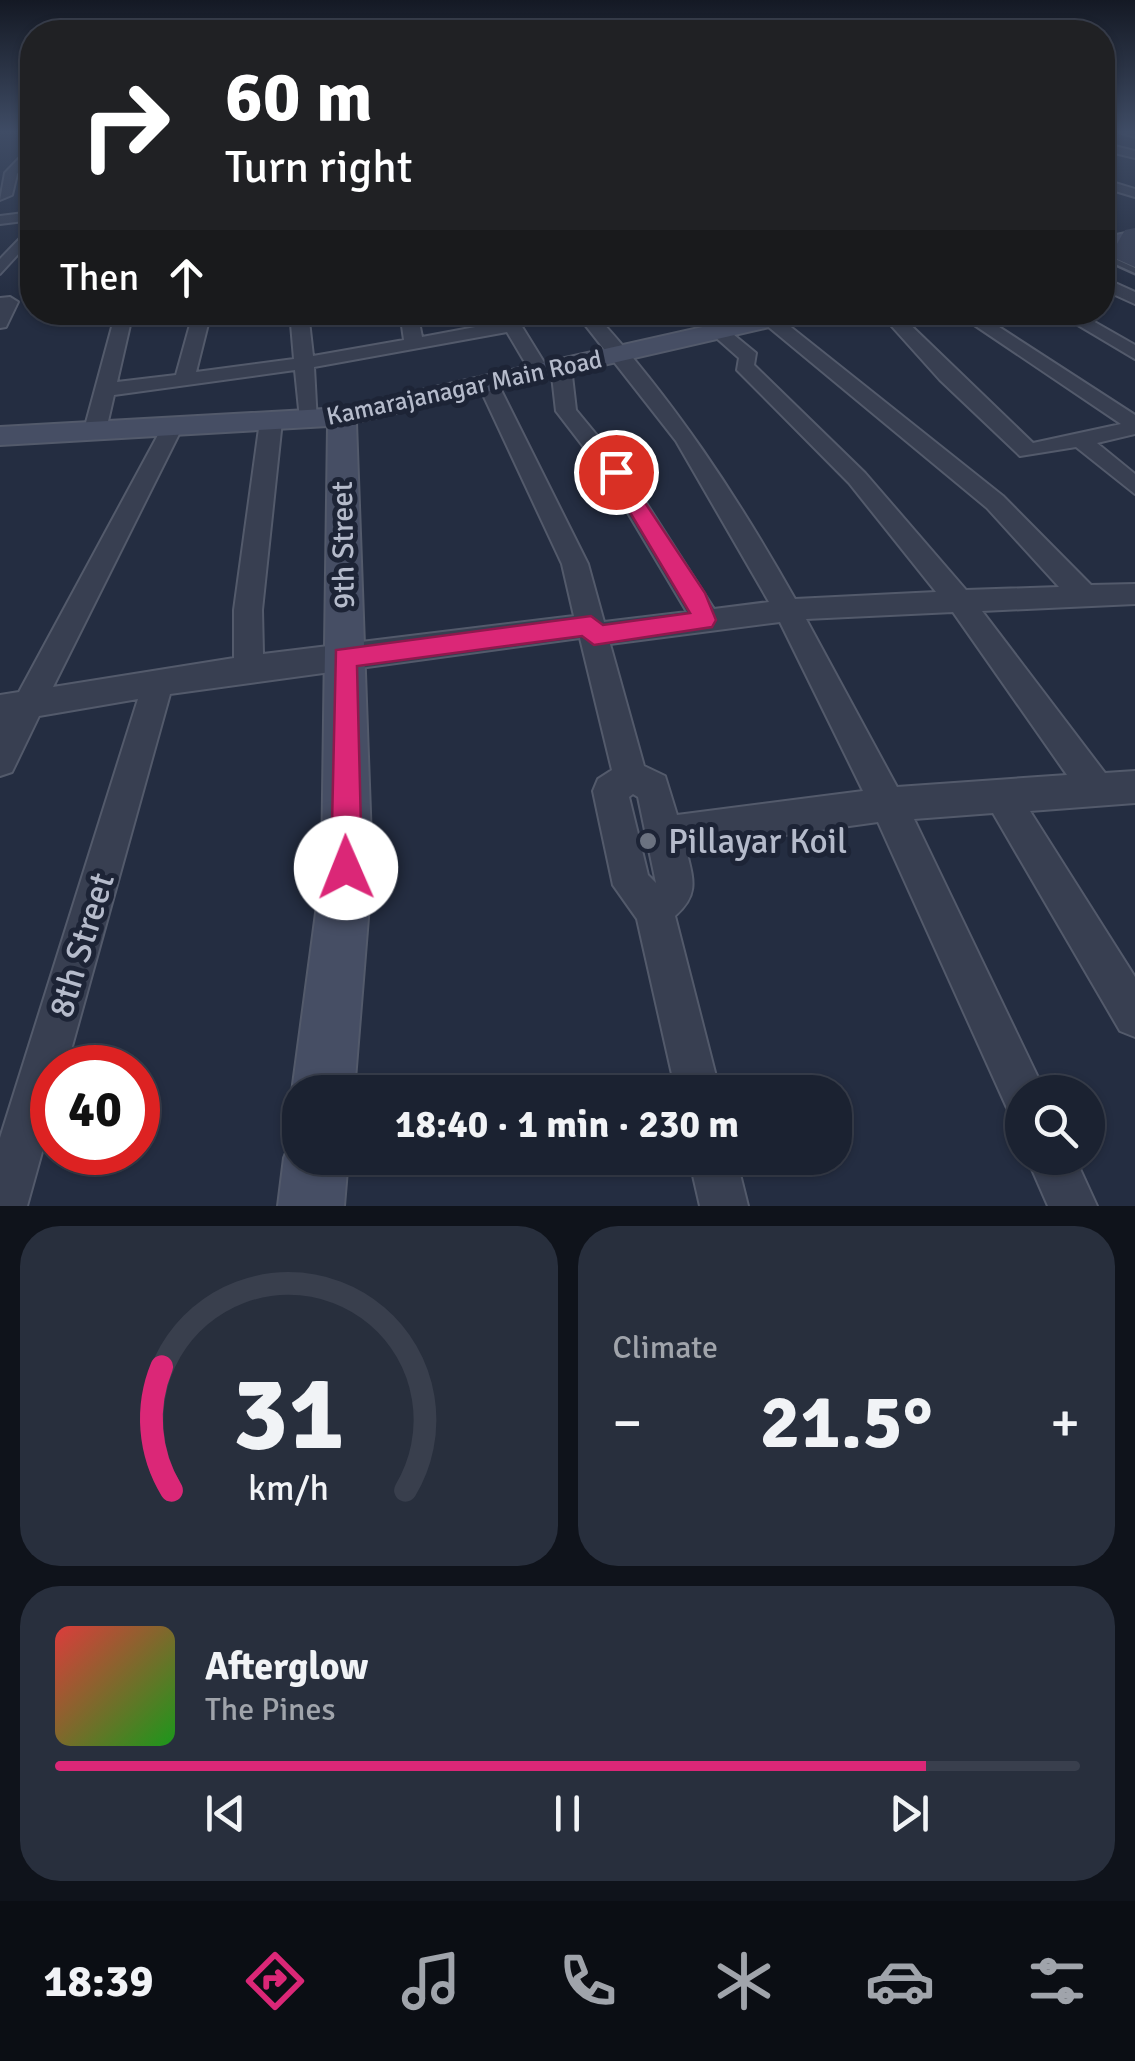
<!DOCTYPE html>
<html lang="en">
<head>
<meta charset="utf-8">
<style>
	body { margin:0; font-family:Signika,sans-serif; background:#282f3d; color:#f1f3f6; height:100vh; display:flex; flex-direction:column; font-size:38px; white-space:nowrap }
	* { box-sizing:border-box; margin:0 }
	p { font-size:32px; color:#a0a4ab }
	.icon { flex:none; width:55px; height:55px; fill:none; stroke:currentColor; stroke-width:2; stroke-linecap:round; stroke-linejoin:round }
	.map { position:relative; height:1206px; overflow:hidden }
	.drawer { display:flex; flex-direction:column; gap:20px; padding:20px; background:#0f131b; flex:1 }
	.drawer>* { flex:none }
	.top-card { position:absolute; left:20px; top:20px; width:1095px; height:305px; border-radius:40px; box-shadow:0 2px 8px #0004,0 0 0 2px #393f4d; background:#202124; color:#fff; overflow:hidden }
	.tools { position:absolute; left:1005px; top:1075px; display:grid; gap:20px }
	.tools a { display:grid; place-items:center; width:100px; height:100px; border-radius:50%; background:#1b2231; box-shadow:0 2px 8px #0004,0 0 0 2px #393f4d; font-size:50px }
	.speed { position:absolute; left:30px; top:1045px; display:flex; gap:20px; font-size:50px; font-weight:700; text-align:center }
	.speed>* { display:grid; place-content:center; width:130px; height:130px; border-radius:50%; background:#1b2231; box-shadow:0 2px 8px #0004,0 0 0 2px #393f4d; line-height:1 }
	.speed .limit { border:15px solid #d22; background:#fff; color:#111 }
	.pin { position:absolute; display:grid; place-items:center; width:85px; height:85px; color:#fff; margin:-42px; border:5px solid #fff; border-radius:50%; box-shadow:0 2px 10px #0007 }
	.me { position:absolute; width:110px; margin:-55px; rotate:359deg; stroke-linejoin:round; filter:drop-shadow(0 0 8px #0008) }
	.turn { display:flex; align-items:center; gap:35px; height:210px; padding:0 40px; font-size:45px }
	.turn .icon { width:130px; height:130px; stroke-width:2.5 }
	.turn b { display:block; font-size:70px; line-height:85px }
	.then { display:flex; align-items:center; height:95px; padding:0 40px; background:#0003; gap:20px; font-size:38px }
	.big { font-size:75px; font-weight:700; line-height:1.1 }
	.drawer .widget { flex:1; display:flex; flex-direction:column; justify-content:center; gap:15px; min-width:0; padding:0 35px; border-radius:40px; background:#282f3d }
	.drawer .dial { align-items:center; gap:0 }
	.dial svg { height:260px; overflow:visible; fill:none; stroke:#393f4d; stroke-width:7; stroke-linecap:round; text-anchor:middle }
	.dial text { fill:#f1f3f6; stroke:none }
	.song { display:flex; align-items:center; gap:30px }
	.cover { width:120px; height:120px; border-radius:15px; background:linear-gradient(135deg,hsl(0 70% 55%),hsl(120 70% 35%)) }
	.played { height:10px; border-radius:5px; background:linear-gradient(90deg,#db2777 85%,#393f4d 85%) }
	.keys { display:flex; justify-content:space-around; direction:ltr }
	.heat { display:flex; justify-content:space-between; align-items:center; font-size:55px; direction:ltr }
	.drawer .tiles { flex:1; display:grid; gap:20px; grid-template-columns:1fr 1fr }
	.widget:last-child { grid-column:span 2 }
	.trip { position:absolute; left:282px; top:1075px; width:570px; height:100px; border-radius:40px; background:#1b2231; box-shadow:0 2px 8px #0004,0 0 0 2px #393f4d; font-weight:700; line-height:100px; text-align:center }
	.menu { display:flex; height:160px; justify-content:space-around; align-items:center; background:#0b0e14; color:#a0a4ab }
	.menu .icon { width:70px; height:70px }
	.menu .current { color:#db2777 }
	.menu b { font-size:45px; color:#f1f3f6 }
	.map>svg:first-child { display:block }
</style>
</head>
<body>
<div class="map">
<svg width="1135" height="1206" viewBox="0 0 1135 1206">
	<rect width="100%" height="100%" fill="#242d41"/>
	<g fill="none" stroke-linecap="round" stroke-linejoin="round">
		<g stroke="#535a6b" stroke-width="5">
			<path id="lane" d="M1102,253l33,15v5l-33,-15z"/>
		</g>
		<g stroke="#535a6b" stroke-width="4">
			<path id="street" d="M1121,131h14v6l-13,-4z
				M1102,143l33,8v7l-33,-8z
				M32,145v10l-15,19 -5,21 -12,5 5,-27z
				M1102,179l33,10v8l-33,-10z
				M32,212v8l-32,4v-8z
				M32,226v13l-32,35v-15z
				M1102,277l33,15v12l-33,-15z
				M10,297l8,5 -12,25 -6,1v-30z
				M116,312h17l-16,70 59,-7 15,-54 14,-9h23l-20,12 -12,48 98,-13 -4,-47h18l5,44 91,-16 -4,-28h17l5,25 80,-15 -5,-10h16l37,60 -17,4 -26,-44 -193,35 3,56h-14l-3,-4 -5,-49 -181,25 -8,35 -11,6 -11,-6z
				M575,312h18c80,87 144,184 202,287l141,-7 -87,-109 -112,-113 2,-12 -52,-46h19l50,41 -2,12 111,108 101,117 93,-3 -72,-79 -222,-184v-8h12l226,180 88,89 44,-1v20l-153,7 123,162 30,-2v32l-105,8 105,166v60l-15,-6 -127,-218 -79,6 131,273h-23v22l-15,-6 -129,-286 -192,27c7,30 14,45 -11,67l45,176h-44l-39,-173 -24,-34 -20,-94 5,-12 14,-9 -32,-132 -410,56 -104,374h-14v48l-25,90h-27v-68l138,-439 -99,17 -27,56 -12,4v-81l19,-3 146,-270h14l4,4 -130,261 181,-29v-48l26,-189 11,-6 11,6 -20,189 1,44 311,-38 -12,-52 -84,-180 10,-6 10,6 90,180 16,58 83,-10 -81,-136 -50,-65 -5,-44 10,-6 10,6 5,43 47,57 91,142 55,-7 -93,-161zM953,612l114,163 -170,12 -91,-168zM780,622l83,169 -186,24 -12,-39 -21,-10 -34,-122zM633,794l5,3 18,86 -8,-8 -19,-78z
				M879,312h18l136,131 88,-19 -166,-112h21l159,103v19l-38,9 38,31v20l-59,-47 -56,9 -80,-76z
				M1056,312h21l58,33v14z
				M689,1158h47l12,48h-48z
				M1027,1158h48l22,48h-49z"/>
		</g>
		<g stroke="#535a6b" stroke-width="4">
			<path id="secondary" d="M1135,231v12l-33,7v-12z
				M770,312h45l-11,7 -448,103 16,446 -18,224h-54v18l-8,-18 30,-224 6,-442 -328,19v-18l342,-19z
				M300,1132v26h48l-4,48h-66l6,-48 9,-23z"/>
		</g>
		<use href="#lane" fill="#383f51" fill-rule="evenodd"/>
		<use href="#street" fill="#383f51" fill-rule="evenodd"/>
		<use href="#secondary" fill="#464e64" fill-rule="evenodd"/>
	</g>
	<path fill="#394156" d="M1135,228v39l-25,-11 15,-26z"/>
	<linearGradient id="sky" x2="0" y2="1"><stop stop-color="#141924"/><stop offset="0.44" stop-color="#3f4c65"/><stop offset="1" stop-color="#3f4c65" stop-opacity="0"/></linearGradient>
	<rect width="1135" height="300" fill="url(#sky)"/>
	<path fill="#db2777" stroke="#8e194d" stroke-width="2.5" d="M616,466l6,2 83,125 11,27 -4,7 -118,18 -12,-9 -225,30 5,202 -5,11 -11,5 -10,-5 -5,-11 5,-218 255,-34 12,9 87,-12 -84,-141z"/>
	<circle fill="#6b7280" stroke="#1d2436" stroke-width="4" cx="648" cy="841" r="10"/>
	<g text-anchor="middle" stroke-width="10" stroke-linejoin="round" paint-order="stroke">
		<g font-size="25" fill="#b5bbcb" stroke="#1d2436">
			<text transform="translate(464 387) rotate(-12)" y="9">Kamarajanagar Main Road</text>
		</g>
		<g font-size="30" fill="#b5bbcb" stroke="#1d2436">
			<text transform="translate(343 545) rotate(-91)" y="10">9th Street</text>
		</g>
		<g font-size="35" fill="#b5bbcb" stroke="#1d2436" text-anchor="start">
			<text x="668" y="853">Pillayar Koil</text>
		</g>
		<g font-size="35" fill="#b5bbcb" stroke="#1d2436">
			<text transform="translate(81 945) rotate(-73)" y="12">8th Street</text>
		</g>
	</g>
</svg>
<div class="tools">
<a><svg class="icon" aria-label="search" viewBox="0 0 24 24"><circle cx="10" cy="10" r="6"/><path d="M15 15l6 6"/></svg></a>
</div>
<div class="speed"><div class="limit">40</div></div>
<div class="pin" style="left:616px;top:472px;background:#d93025"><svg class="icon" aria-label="arrive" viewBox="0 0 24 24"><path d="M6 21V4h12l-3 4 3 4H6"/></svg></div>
<svg class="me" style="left:346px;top:868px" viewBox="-20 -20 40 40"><circle r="19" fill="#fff"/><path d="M0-13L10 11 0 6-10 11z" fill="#db2777"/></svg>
<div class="trip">18:40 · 1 min · 230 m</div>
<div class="top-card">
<div class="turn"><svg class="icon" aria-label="right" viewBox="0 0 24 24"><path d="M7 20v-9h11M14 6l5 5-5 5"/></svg><div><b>60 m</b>Turn right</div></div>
<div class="then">Then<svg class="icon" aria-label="ahead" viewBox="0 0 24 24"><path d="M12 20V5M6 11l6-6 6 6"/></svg></div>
</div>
</div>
<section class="drawer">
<div class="tiles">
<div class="widget dial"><svg viewBox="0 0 100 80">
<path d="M14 69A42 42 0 1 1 86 69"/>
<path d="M14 69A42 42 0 0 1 11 31" stroke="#db2777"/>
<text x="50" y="56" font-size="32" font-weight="700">31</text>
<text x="50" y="72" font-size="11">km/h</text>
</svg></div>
<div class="widget"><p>Climate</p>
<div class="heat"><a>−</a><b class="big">21.5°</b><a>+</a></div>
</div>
<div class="widget">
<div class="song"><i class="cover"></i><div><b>Afterglow</b><p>The Pines</p></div></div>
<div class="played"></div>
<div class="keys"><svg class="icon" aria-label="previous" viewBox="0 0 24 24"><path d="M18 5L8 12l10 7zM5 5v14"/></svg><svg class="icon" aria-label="pause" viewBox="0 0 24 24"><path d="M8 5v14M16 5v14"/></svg><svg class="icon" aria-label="next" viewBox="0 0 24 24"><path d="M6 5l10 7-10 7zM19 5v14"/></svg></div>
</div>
</div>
</section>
<nav class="menu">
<b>18:39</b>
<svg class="icon current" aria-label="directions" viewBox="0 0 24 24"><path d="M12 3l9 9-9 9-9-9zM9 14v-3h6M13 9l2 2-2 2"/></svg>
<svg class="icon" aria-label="music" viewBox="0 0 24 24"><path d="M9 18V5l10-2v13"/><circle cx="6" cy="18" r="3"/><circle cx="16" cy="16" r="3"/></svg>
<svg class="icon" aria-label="phone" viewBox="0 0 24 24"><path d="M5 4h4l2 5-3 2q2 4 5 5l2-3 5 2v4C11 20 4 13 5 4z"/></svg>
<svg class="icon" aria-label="climate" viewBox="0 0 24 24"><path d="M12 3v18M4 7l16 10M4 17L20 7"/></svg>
<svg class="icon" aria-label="car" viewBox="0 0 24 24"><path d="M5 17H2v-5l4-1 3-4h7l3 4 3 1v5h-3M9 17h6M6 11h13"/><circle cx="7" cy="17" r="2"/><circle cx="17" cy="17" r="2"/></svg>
<svg class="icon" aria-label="filters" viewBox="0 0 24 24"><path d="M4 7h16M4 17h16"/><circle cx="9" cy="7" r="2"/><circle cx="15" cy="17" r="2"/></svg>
</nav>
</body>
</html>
